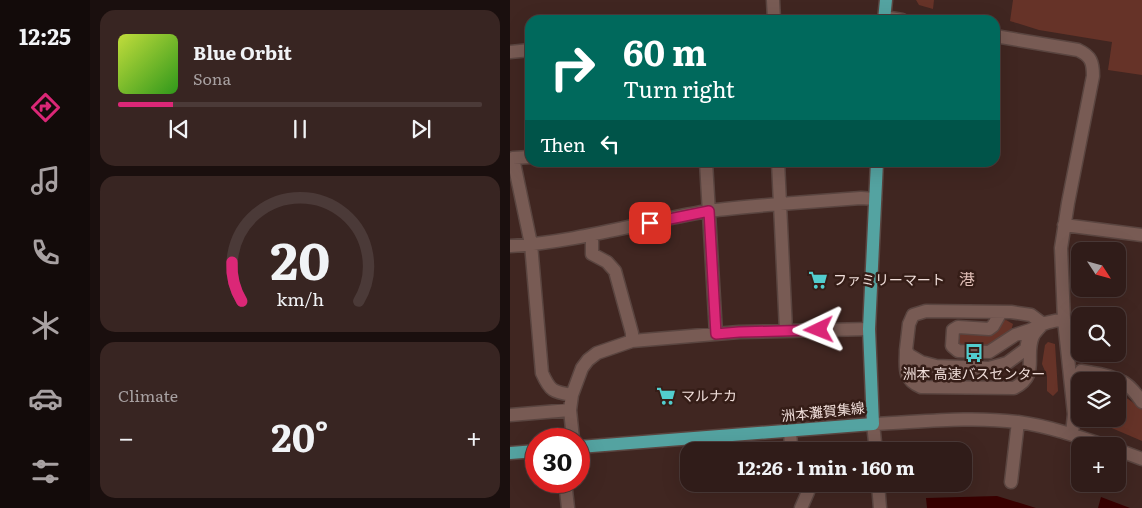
<!DOCTYPE html>
<html lang="en">
<head>
<meta charset="utf-8">
<style>
	body { margin:0; font-family:Literata,"Noto Sans JP",serif; background:#382522; color:#f1f3f6; height:100vh; display:flex; flex-direction:column; font-size:19px; white-space:nowrap }
	* { box-sizing:border-box; margin:0 }
	p { font-size:16px; color:#a8a1a2 }
	.icon { flex:none; width:28px; height:28px; fill:none; stroke:currentColor; stroke-width:2; stroke-linecap:round; stroke-linejoin:round }
	.map { position:relative; flex:1; overflow:hidden }
	.side { display:flex; flex-direction:column; gap:10px; padding:10px; background:#1a0f0e; width:420px }
	.side>* { flex:none }
	.banner { position:absolute; left:15px; top:15px; width:475px; height:152px; border-radius:15px; box-shadow:0 5px 20px #0002,0 0 0 1px #4b3a38; background:#00695c; color:#fff; overflow:hidden }
	.needle { width:32px; rotate:126deg }
	.controls { position:absolute; left:561px; top:242px; display:grid; gap:10px }
	.controls a { display:grid; place-items:center; width:55px; height:55px; border-radius:10px; background:#301c19; box-shadow:0 5px 20px #0002,0 0 0 1px #4b3a38; font-size:25px }
	.speed { position:absolute; left:15px; top:428px; display:flex; gap:10px; font-size:25px; font-weight:700; text-align:center }
	.speed>* { display:grid; place-content:center; width:65px; height:65px; border-radius:50%; background:#301c19; box-shadow:0 5px 20px #0002,0 0 0 1px #4b3a38; line-height:1 }
	.speed .limit { border:8px solid #d22; background:#fff; color:#111 }
	.pin { position:absolute; display:grid; place-items:center; width:42px; height:42px; color:#fff; margin:-21px; border-radius:10px; box-shadow:0 2px 8px #0006 }
	.me { position:absolute; width:55px; margin:-28px; rotate:268deg; stroke-linejoin:round; filter:drop-shadow(0 0 4px #0008) }
	.turn { display:flex; align-items:center; gap:18px; height:105px; padding:0 15px; font-size:22px }
	.turn .icon { width:65px; height:65px; stroke-width:2.5 }
	.turn b { display:block; font-size:35px; line-height:42px }
	.then { display:flex; align-items:center; height:48px; padding:0 15px; background:#0003; gap:10px; font-size:19px }
	.big { font-size:38px; font-weight:700; line-height:1.1 }
	.side .tile { flex:1; display:flex; flex-direction:column; justify-content:center; gap:8px; min-width:0; padding:0 18px; border-radius:15px; background:#382522 }
	.side .dial { align-items:center; gap:0 }
	.dial svg { height:130px; overflow:visible; fill:none; stroke:#4b3a38; stroke-width:7; stroke-linecap:round; text-anchor:middle }
	.dial text { fill:#f1f3f6; stroke:none }
	.song { display:flex; align-items:center; gap:15px }
	.cover { width:60px; height:60px; border-radius:8px; background:linear-gradient(135deg,hsl(70 70% 55%),hsl(110 70% 35%)) }
	.played { height:5px; border-radius:2px; background:linear-gradient(90deg,#db2777 15%,#4b3a38 15%) }
	.keys { display:flex; justify-content:space-around; direction:ltr }
	.heat { display:flex; justify-content:space-between; align-items:center; font-size:28px; direction:ltr }
	.trip { position:absolute; left:170px; top:442px; width:292px; height:50px; border-radius:15px; background:#301c19; box-shadow:0 5px 20px #0002,0 0 0 1px #4b3a38; font-weight:700; line-height:50px; text-align:center }
	main { display:flex; flex:1; min-height:0 }
	.tab-bar { display:flex; flex-direction:column; width:90px; justify-content:space-around; align-items:center; background:#130b0a; color:#a8a1a2 }
	.tab-bar .icon { width:35px; height:35px }
	.tab-bar .active { color:#db2777 }
	.tab-bar b { font-size:22px; color:#f1f3f6 }
	.map>svg:first-child { display:block }
</style>
</head>
<body>
<main>
<nav class="tab-bar">
<b>12:25</b>
<svg class="icon active" aria-label="directions" viewBox="0 0 24 24"><path d="M12 3l9 9-9 9-9-9zM9 14v-3h6M13 9l2 2-2 2"/></svg>
<svg class="icon" aria-label="music" viewBox="0 0 24 24"><path d="M9 18V5l10-2v13"/><circle cx="6" cy="18" r="3"/><circle cx="16" cy="16" r="3"/></svg>
<svg class="icon" aria-label="phone" viewBox="0 0 24 24"><path d="M5 4h4l2 5-3 2q2 4 5 5l2-3 5 2v4C11 20 4 13 5 4z"/></svg>
<svg class="icon" aria-label="climate" viewBox="0 0 24 24"><path d="M12 3v18M4 7l16 10M4 17L20 7"/></svg>
<svg class="icon" aria-label="car" viewBox="0 0 24 24"><path d="M5 17H2v-5l4-1 3-4h7l3 4 3 1v5h-3M9 17h6M6 11h13"/><circle cx="7" cy="17" r="2"/><circle cx="17" cy="17" r="2"/></svg>
<svg class="icon" aria-label="filters" viewBox="0 0 24 24"><path d="M4 7h16M4 17h16"/><circle cx="9" cy="7" r="2"/><circle cx="15" cy="17" r="2"/></svg>
</nav>
<section class="side">
<div class="tile">
<div class="song"><i class="cover"></i><div><b>Blue Orbit</b><p>Sona</p></div></div>
<div class="played"></div>
<div class="keys"><svg class="icon" aria-label="previous" viewBox="0 0 24 24"><path d="M18 5L8 12l10 7zM5 5v14"/></svg><svg class="icon" aria-label="pause" viewBox="0 0 24 24"><path d="M8 5v14M16 5v14"/></svg><svg class="icon" aria-label="next" viewBox="0 0 24 24"><path d="M6 5l10 7-10 7zM19 5v14"/></svg></div>
</div>
<div class="tile dial"><svg viewBox="0 0 100 80">
<path d="M14 69A42 42 0 1 1 86 69"/>
<path d="M14 69A42 42 0 0 1 8 45" stroke="#db2777"/>
<text x="50" y="56" font-size="32" font-weight="700">20</text>
<text x="50" y="72" font-size="11">km/h</text>
</svg></div>
<div class="tile"><p>Climate</p>
<div class="heat"><a>−</a><b class="big">20°</b><a>+</a></div>
</div>
</section>
<div class="map">
<svg width="632" height="508" viewBox="0 0 632 508">
	<rect width="100%" height="100%" fill="#402621"/>
	<path fill="#663328" d="M406,0h18l-1,9 -14,-4z
		M503,0h129v75l-34,-5 4,-28 -73,-12 -29,-9z
		M496,320l7,4 -2,7 -24,15 -28,-1 -1,-12z
		M538,342l7,2 3,47 -5,5 -6,-5v-15l-5,-12 3,-19z
		M608,393l10,6 14,10v32l-35,-15 -6,-7h17z"/>
	<path fill="#380000" d="M487,496l39,12h-109l-1,-10z
		M591,497l29,11h-32z"/>
	<g fill="none" stroke-linecap="round" stroke-linejoin="round">
		<g stroke="#5a4540" stroke-width="15">
			<path id="minor" d="M263,0l1,20
				M374,17l18,3
				M485,36l83,14c13,6 15,12 15,26l-25,127 -7,45 3,72 10,94 -2,20
				M0,52l20,-2
				M20,157l-17,1 18,86 11,129c8,18 11,19 30,22
				M196,162l10,172
				M554,225l78,10
				M82,235v19l15,8 8,9 17,62v8
				M0,246c67,-4 132,-24 198,-35 24,-3 48,-5 72,-7l-2,-42
				M491,312l-8,14 -4,3 -31,-2 -5,3 -1,16 6,5 31,1 26,-17 15,-5
				M276,331l-6,-127 81,-6 14,1
				M396,350c0,17 -4,29 15,37l93,1c26,-13 10,-31 19,-52 2,-4 7,-9 10,-12l-12,-9 -20,-3 -85,-1 -13,4 -4,9 -3,26 3,5 12,7 15,4 53,2 18,-5 19,-14 4,-19c11,-6 21,-10 34,-10
				M571,371c13,2 29,4 42,11 8,4 14,13 19,20
				M0,415l60,-5
				M280,431l1,15 3,5
				M63,439l-3,-29 2,-15 10,-27 6,-8 9,-7 35,-12 107,-9 130,-3
				M608,450l24,9
				M366,451l-3,-27c48,-2 97,-8 145,-2 30,4 59,14 88,24
				M55,481l3,27
				M501,482l7,-60
				M368,484l2,24
				M291,508l7,-16 1,-8"/>
		</g>
		<g stroke="#5a4540" stroke-width="15">
			<path id="major" d="M374,20l2,-20
				M69,447l294,-23 -4,-95 8,-167
				M0,453l26,-2"/>
		</g>
		<use href="#minor" stroke="#785b54" stroke-width="12"/>
		<use href="#major" stroke="#54a3a1" stroke-width="12"/>
	</g>
	<g fill="none" stroke-linecap="round" stroke-linejoin="round">
		<g stroke="#8e194d" stroke-width="12">
			<path id="route" d="M140,223l59,-12 7,123 23,-2 80,-2"/>
		</g>
		<use href="#route" stroke="#db2777" stroke-width="9"/>
	</g>
	<defs>
		<g id="supermarket-bare" transform="scale(1.5)"><path d="M-6-5.5h2.5l.6 2H6L4.5 2H-2.5L-4.4-4H-6ZM-1.5 3.2a1.3 1.3 0 1 0 .1 0ZM3 3.2a1.3 1.3 0 1 0 .1 0Z" fill="#52cdce" stroke="#351d17" stroke-width="2.5" paint-order="stroke"/></g>
		<g id="bus-bare" transform="scale(1.5)"><path d="M-5-6H5V4H4V6H2V4H-2V6H-4V4H-5ZM-3.5-4V0h7V-4ZM-3.5 1.2v1.5H-2V1.2ZM2 1.2v1.5H3.5V1.2Z" fill="#52cdce" stroke="#351d17" stroke-width="2.5" paint-order="stroke"/></g>
	</defs>
	<g fill-rule="evenodd">
		<use href="#supermarket-bare" x="308" y="280"/>
		<use href="#bus-bare" x="464" y="353"/>
		<use href="#supermarket-bare" x="156" y="396"/>
	</g>
	<g text-anchor="middle" stroke-width="5" stroke-linejoin="round" paint-order="stroke">
		<g font-size="14" fill="#f0deda" stroke="#351d17" text-anchor="start">
			<text x="323" y="285">ファミリーマート</text>
			<text x="464" y="379" text-anchor="middle">洲本 高速バスセンター</text>
			<text x="171" y="401">マルナカ</text>
		</g>
		<g font-size="14" fill="#f0deda" stroke="#351d17">
			<text transform="translate(313 412) rotate(-6)" y="5">洲本灘賀集線</text>
		</g>
		<g font-size="16" fill="#e1bfb7" stroke="#351d17">
			<text x="457" y="285">港</text>
		</g>
	</g>
</svg>
<div class="controls">
<a><svg class="needle" viewBox="-14 -14 28 28"><path d="M0-13l5 13h-10z" fill="#e53935"/><path d="M0 13l5-13h-10z" fill="#a8a1a2"/></svg></a>
<a><svg class="icon" aria-label="search" viewBox="0 0 24 24"><circle cx="10" cy="10" r="6"/><path d="M15 15l6 6"/></svg></a>
<a><svg class="icon" aria-label="layers" viewBox="0 0 24 24"><path d="M12 4l9 5-9 5-9-5zM3 14l9 5 9-5"/></svg></a>
<a>+</a>
</div>
<div class="speed"><div class="limit">30</div></div>
<div class="pin" style="left:140px;top:223px;background:#d93025"><svg class="icon" aria-label="arrive" viewBox="0 0 24 24"><path d="M6 21V4h12l-3 4 3 4H6"/></svg></div>
<svg class="me" style="left:309px;top:330px" viewBox="-20 -20 40 40"><path d="M0-17L14 15 0 8-14 15z" fill="#db2777" stroke="#fff" stroke-width="4"/></svg>
<div class="trip">12:26 · 1 min · 160 m</div>
<div class="banner">
<div class="turn"><svg class="icon" aria-label="right" viewBox="0 0 24 24"><path d="M7 20v-9h11M14 6l5 5-5 5"/></svg><div><b>60 m</b>Turn right</div></div>
<div class="then">Then<svg class="icon" aria-label="left" viewBox="0 0 24 24"><path d="M17 20v-9H6M10 6l-5 5 5 5"/></svg></div>
</div>
</div>
</main>
</body>
</html>
